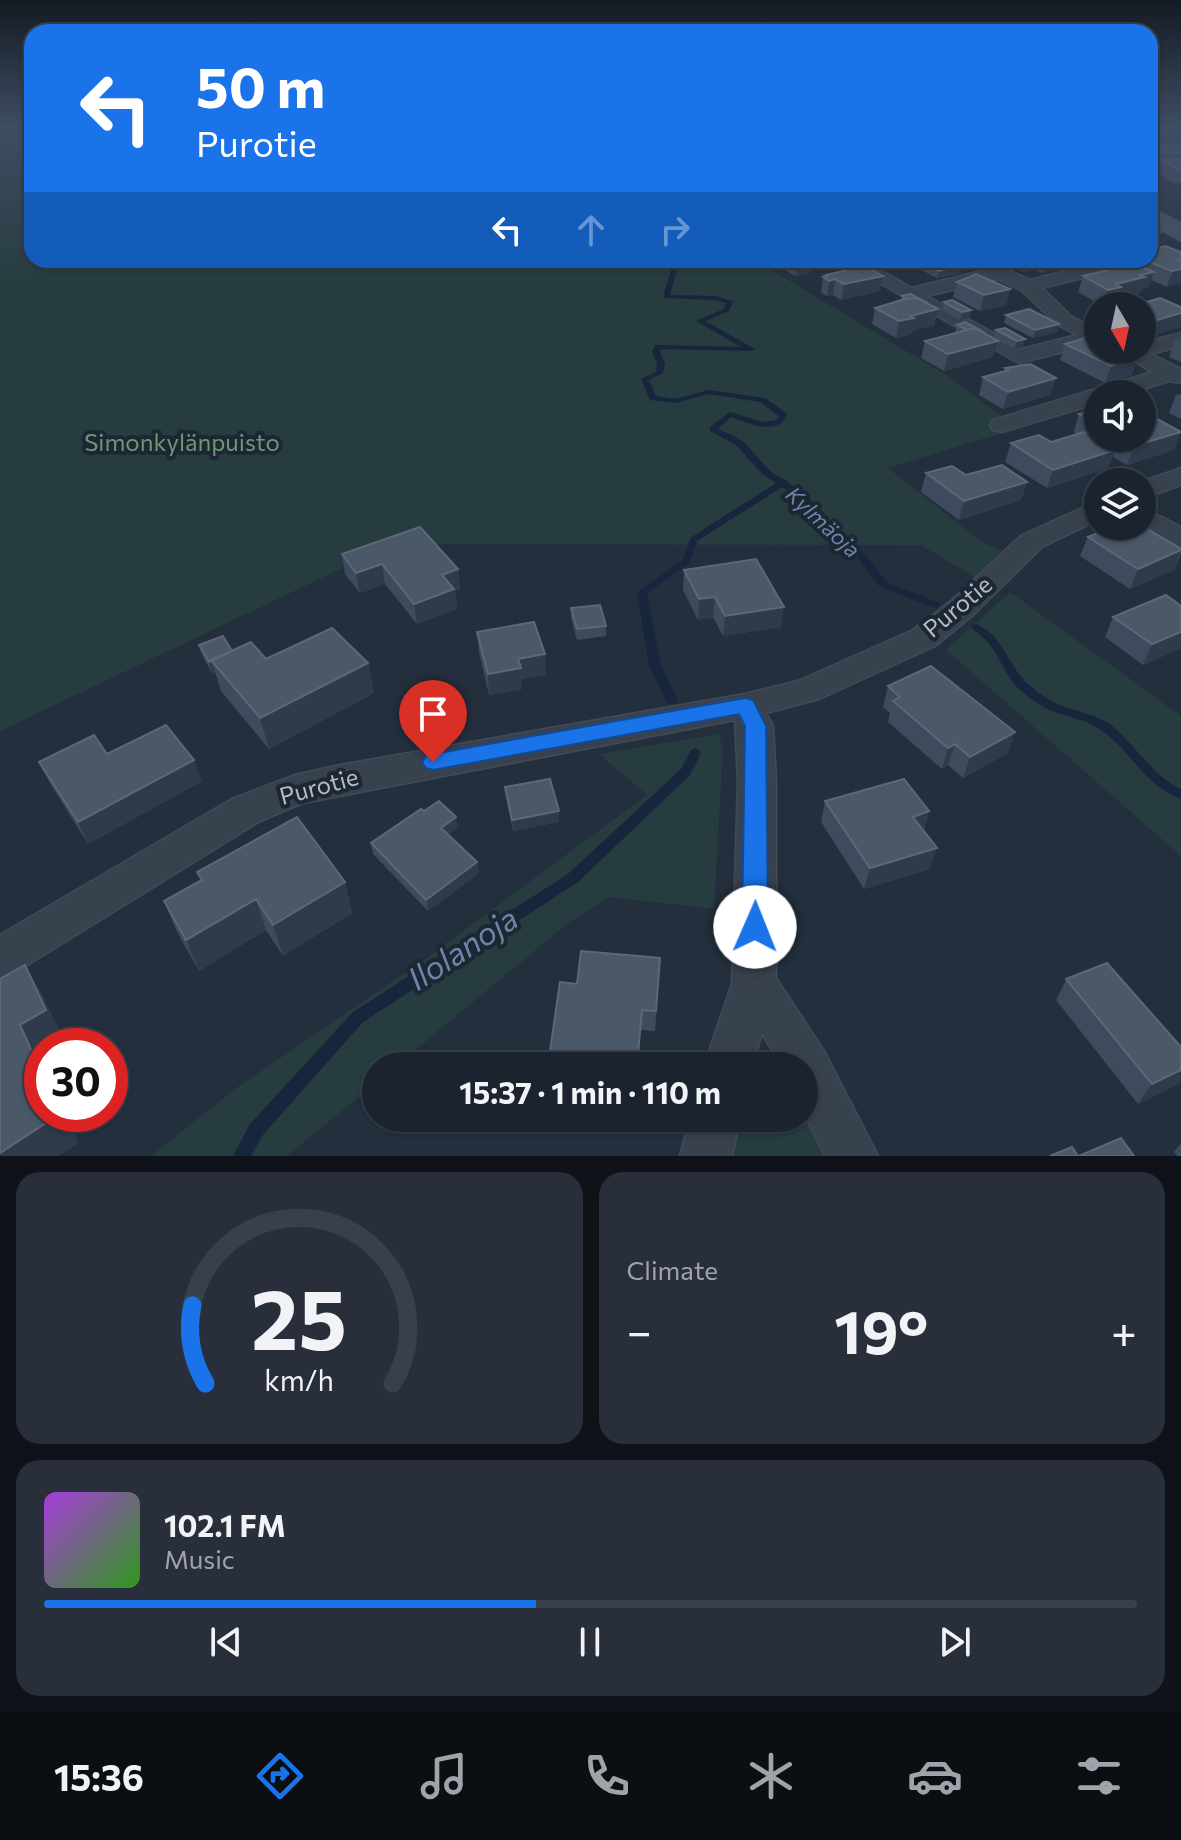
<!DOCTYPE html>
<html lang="en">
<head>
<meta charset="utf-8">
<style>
	body { margin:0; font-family:Commissioner,sans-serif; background:#282f3a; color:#f1f3f6; height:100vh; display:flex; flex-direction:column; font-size:30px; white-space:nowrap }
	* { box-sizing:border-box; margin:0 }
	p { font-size:26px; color:#a0a4aa }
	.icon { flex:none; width:44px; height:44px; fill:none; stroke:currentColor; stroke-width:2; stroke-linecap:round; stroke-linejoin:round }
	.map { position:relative; height:1156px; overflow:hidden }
	.side { display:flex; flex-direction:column; gap:16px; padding:16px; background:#0f1319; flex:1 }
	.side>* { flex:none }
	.top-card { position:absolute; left:24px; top:24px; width:1134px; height:244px; border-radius:24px; box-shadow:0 2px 6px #0004,0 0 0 2px #39404a; background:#1a73e8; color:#fff; overflow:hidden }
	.needle { width:52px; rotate:171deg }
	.buttons { position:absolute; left:1084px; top:292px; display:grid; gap:16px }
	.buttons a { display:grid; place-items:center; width:72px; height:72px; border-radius:50%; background:#1b232e; box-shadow:0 2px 6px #0004,0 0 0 2px #39404a; font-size:40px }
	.speed { position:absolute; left:24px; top:1028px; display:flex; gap:16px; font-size:40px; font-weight:700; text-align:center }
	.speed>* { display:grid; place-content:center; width:104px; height:104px; border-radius:50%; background:#1b232e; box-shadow:0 2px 6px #0004,0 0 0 2px #39404a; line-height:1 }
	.speed .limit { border:12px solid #d22; background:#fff; color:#111 }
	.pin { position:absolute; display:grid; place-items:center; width:68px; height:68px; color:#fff; margin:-82px -34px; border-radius:50% 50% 50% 0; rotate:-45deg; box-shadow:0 0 8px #0007 }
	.pin .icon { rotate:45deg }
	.me { position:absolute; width:88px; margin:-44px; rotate:1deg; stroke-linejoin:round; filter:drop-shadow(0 0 6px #0008) }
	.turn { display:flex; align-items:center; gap:28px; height:168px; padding:0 40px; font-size:36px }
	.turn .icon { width:104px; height:104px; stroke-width:2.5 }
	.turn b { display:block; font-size:56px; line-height:68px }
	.lanes { display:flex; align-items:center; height:76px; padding:0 40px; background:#0003; justify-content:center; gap:40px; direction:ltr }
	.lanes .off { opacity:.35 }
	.big { font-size:60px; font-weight:700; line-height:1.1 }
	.side .card { flex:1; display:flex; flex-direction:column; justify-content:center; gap:12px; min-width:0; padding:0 28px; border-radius:24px; background:#282f3a }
	.side .dial { align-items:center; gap:0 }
	.dial svg { height:208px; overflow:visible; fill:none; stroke:#39404a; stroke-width:7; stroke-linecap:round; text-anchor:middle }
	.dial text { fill:#f1f3f6; stroke:none }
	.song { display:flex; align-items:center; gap:24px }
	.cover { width:96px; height:96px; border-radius:12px; background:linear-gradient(135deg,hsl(280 70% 55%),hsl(110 70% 35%)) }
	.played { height:8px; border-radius:4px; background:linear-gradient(90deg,#1a73e8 45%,#39404a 45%) }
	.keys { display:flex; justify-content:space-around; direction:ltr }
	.heat { display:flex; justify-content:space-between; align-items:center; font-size:44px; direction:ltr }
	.side .tiles { flex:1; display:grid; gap:16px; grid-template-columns:1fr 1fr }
	.card:last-child { grid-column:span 2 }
	.trip { position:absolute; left:362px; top:1052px; width:456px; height:80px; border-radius:40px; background:#1b232e; box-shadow:0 2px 6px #0004,0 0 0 2px #39404a; font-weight:700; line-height:80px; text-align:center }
	.menu { display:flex; height:128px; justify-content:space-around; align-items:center; background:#0b0e12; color:#a0a4aa }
	.menu .icon { width:56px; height:56px }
	.menu .selected { color:#1a73e8 }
	.menu b { font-size:36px; color:#f1f3f6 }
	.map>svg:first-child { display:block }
</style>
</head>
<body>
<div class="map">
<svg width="1181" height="1156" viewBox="0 0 1181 1156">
	<rect width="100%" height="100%" fill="#242f3e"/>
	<path fill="#263c3f" d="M24,126h8v134h723l191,115 72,53 -130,40 95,75 22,8 -29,27 -55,-33 -528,-1 -393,187v-600z
		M1010,592l171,124v140l-235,-206z
		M718,734l5,13 -9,162 -104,-12 -42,26 -172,143h-20v17l-89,73h-136l84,-67 196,-134 216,-160 -48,-41z
		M804,1095l30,61h-108l8,-38h70z"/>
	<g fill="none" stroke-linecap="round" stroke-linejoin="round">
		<path fill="#17263c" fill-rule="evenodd" d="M670,260h7l2,2 -9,33 45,1 17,5 1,1 -4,9 -24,10 50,28 -4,2 -90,-2 -1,3 5,11 -2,10 -14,7 7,16 19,3 34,-9 56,8 21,15 1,2c-9,22 -39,8 -56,2l-13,12c8,4 17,7 24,12 16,13 24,33 45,39l1,3 20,13 15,25 33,23 32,39 52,20 1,2 -5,3 -4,-1 -52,-20 -30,-39 -34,-23 -15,-25 -19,-13 -85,54 -7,22 -43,30 14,72 17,36 -2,3h-8l-2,-3 -17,-36 -12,-73 46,-32 7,-22 86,-55 -14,-9 -26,-29 -26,-14v-4l20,-15 32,10 15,-2 2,-4 -19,-14 -51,-8 -34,9 -25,-3 -9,-21 15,-7 1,-9 -5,-11 3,-7 86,2 -45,-26 28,-12 2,-6 -11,-3 -51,-2 -1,-1 10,-34z
			M976,624c27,11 31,40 51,59 10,9 22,18 36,23 15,6 31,8 45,17 27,19 42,52 73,66v10c-37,-13 -51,-51 -83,-71 -14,-9 -31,-11 -46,-17 -13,-5 -25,-15 -35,-24 -12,-12 -16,-28 -26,-41 -5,-7 -12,-12 -19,-17l-1,-2 1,-2z
			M695,748l4,2 2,3 -11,22 -112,107 -215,140 -101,114 -11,20h-18l17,-32 103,-112 215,-138 113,-105 10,-19z"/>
		<g stroke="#414a57" stroke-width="3">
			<path id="minor" d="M840,260h22l50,28 69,-17 -18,-11h24l43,20 78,-20 9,6 -2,4 -73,18 30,29 26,12v14l-79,20zM997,279l24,11 37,35 19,10 -55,14 -95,-53z
				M1181,333v13l-30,8 30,15v14l-12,-2 -42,13h-29v9l-96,29 -9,-2 -3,-5 3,-5 159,-48 -37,-22h27v-7z
				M1181,468v17l-39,14 -1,-17z
				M1098,501v19l-56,27 -69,68 -38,31 -116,53 -53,14 7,13 3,55v197l48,73 54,105h-53l-21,-44v-46h-23l-19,-33 -10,33h-48l28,-82 6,-203 -3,-61 -432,83 -43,18 -244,151 -16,6v-43l232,-136 63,-24 45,-10 405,-71 53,-13 115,-51 38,-29 71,-66z
				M1142,507l39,20v21l-10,-3 -31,-19z
				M690,1118h50l-8,38h-52z"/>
		</g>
		<g stroke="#414a57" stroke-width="3">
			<path id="secondary" d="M1150,207l31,16v18l-31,-17z"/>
		</g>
		<use href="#minor" fill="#38414e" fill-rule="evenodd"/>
		<use href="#secondary" fill="#465061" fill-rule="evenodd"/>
	</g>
	<path fill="#3f4b5c" d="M1150,126h31v12l-2,1 -20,-4 -2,10 24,4v34h-7l-15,-10 3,-9 -12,-1v-29l5,1 -5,-2z
		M1181,252l-14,35 -16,-7 -2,7 -8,2 -1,4 -23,6 -1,3 -13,4 -25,-14 5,-16 43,-10 2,-6h22z
		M778,260h67v1l-8,2 -3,-1v4l-24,5 -1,2 -13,3 -19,-10z
		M914,260h38l9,13 -24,5 -24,-12z
		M1010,260h65l-2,6 -30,7 -8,-3 -11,2 -16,-7z
		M826,275l54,16 -39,9 -8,-5 -6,1 -6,-3 2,-16h3z
		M957,282l53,7 -4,16 -26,6 -27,-14z
		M902,296l36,13 -4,16 -22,6 -1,3 -15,4 -24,-14 3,-16 26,-8z
		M944,302l27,8 -2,8 -9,2 -18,-10z
		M1006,315l51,17 -24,6 -29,-15z
		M965,322l28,35 -49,14 -23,-13 4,-17 30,-8 2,-8z
		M996,330l29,9 -2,8 -9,2 -20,-11z
		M1181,338v24l-12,-5 6,-17z
		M1065,344l67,31 -27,8 -45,-23z
		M1005,368l51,10 -6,17 -47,14 -24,-14 4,-18 21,-6z
		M1181,394v25l-12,-6 7,-18z
		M1098,409v29h44l32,12 -47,15 -15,-9 -4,12 -61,20 -42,-26 6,-19 40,-1 26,-7 -3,-3 5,-18z
		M926,473l40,2 61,7 -6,18 -62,20 -38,-28z
		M1088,537l93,12v4l-7,17 -44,19 -50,-33z
		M342,554l116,15 2,20 -5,2 2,18 -40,15 -32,-40 -25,9 -15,-19z
		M684,570l97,57 -58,9 -10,-19 -15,3 -15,-30z
		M1181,606v42l-38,17 -38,-28 8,-20z
		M571,608l35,18v10l-29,4 -6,-22z
		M477,632l69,43 -25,4 1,10 -33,6 -10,-43z
		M199,645l33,6 34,8 102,4 6,30 -105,56 -48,-58 -6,-19 -3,1 -10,-18z
		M888,686l120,67 -45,25 -15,-13 -6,4 -54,-47 2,-9 -7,-6z
		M107,754l95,27 -114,63 -38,-61 -11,-21z
		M505,787l54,24v11l-46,9 -7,-34z
		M825,801l104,10 -5,19 6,39 -66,20 -43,-67z
		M424,811l34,17 -10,7 29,27 2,11 -51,38 -55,-57 -2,-11z
		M197,872l148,10 7,31 -69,43 -17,-26 -67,41 -22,-39 -13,-31 37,-20z
		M660,958l-5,73 -15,-1 -2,36h-88l-1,-8 28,-74z
		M1066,980l114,103 -42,21 -82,-104z
		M1181,1143v13h-4l-3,-4z"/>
	<path fill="#2f3b4b" d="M1159,233l-5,15 -4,1v-13z
		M1181,259v24l-14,4 10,-27z
		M802,260h33l-1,6 -24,5 -1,2 -13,3 1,-15z
		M1027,260h11l-3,10 -11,2z
		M1047,260h28l-2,6 -30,7z
		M963,265l-2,8 -24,5 2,-7z
		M1154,272l-5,15 -8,2 -1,4 -23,6 -1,3 -13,4 5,-16 8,-6 24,-9z
		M883,276l-3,15 -39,9 3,-16z
		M835,279l-2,16 -6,1 2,-15z
		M1010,289l-4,16 -26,6 4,-16z
		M938,309l-4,16 -22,6 -1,3 -15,4 3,-17 12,-5z
		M971,310l-2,8 -9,2 2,-8z
		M1181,313v14l-39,12v-9l2,-6z
		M1059,324l-2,8 -24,6 2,-8z
		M1025,339l-2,8 -9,2 3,-8z
		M998,341l-5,16 -49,14 4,-17z
		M1138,358l-6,17 -27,8 6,-17z
		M1056,378l-6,17 -47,14 5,-17z
		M1181,432l-7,18 -47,15 7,-19z
		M1115,450l-7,18 -61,20 6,-18z
		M1027,482l-6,18 -62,20 5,-19z
		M1181,550l-7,20 -44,19 8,-20z
		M382,564l3,20 -25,9 -4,-20z
		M458,569l2,20 -5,2 2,18 -40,15 -3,-20 28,-29z
		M715,597l-2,20 -15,3 1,-21z
		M784,607l-3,20 -58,9 2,-20z
		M1181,632v16l-38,17 9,-21z
		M545,654l1,21 -25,4 1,10 -33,6 -1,-21 30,-15z
		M209,662h3l3,10 -3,1z
		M368,663l6,30 -105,56 -9,-31z
		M1015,732l-7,21 -45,25 7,-21z
		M955,744l-7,21 -6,4 6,-21z
		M194,760l8,21 -114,63 -10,-22z
		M559,811v11l-46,9 -1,-11z
		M929,811l-6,22 -10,-16z
		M456,817l2,11 -16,11 -1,-11z
		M937,848l-7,21 -66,20 6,-21z
		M477,862l2,11 -51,38 -2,-11z
		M345,882l7,31 -69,43 -10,-31z
		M256,899l10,31 -67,41 -13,-31z
		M25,965l18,31 21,44 -10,6h-12v8l-3,1 3,6v13l-22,-49z
		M1181,1070l-1,13 -42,21 14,-20z
		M60,1114h6l13,29 -20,13h-59v-3z"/>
	<path fill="#4b5868" stroke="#5c6777" stroke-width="2" d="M1150,134l9,1 -1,7 -8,-1z
		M1150,144l28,1 3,4v4l-31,-3z
		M1181,159v11h-2l-16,-10z
		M1150,230l9,3 -9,3z
		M1165,246l16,6v7l-4,1 4,2v7l-9,2 -28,-11h6v-10z
		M917,260h35l11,5 -24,6z
		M1134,264l20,8 -14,3 5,2 -29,7 5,3 -13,3 -25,-14z
		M865,266l18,10 -39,8 -9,-5 -6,2 -6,-4 6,-1 -3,-1z
		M976,274l34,15 -26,6 -27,-13z
		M910,294l18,9 -11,-5 -10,1 -5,-3z
		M917,298l21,11 -27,7 3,2 -15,3 -24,-13 30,-9z
		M1160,298l21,9v6l-37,11 -2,-1v-17h-9z
		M952,300l19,10 -9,2 -18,-10z
		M1029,309l30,15 -24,6 -29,-15z
		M965,322l20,11 -10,-5 -8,2 -10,-5z
		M975,328l23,13 -50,13 -23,-13z
		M1005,328l20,11 -8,2 -21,-11z
		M1092,336l6,2v12h23l17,8 -27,8 -46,-22z
		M1030,364l26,14 -48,14 -25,-15 26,-7 -4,-2z
		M1098,409v16l-19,-11z
		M1146,413l35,19 -47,14 -14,-8h22v-24z
		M1084,432l31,18 -62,20 -42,-27 28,-8 12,7z
		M1002,465l25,17 -63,19 -38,-28 26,-7 14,9z
		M1114,526h28l39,23v1l-43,19 -50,-32z
		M420,527l38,42 -16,6 12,14 -40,15 -32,-40 -26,9 -14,-19z
		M756,559l28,48 -59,9 -10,-19 -16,2 -15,-29z
		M1166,595l15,11v26l-29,12 -39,-27z
		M600,605l6,21 -29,3 -6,-21z
		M534,622l11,32 -27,5 3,9 -33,6 -11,-42z
		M332,628l36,35 -108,55 -49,-58 40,-18 15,17z
		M223,636l9,15 -23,11 -10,-17z
		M931,666l84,66 -45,25 -15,-13 -7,4 -55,-47 7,-4 -12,-11z
		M166,725l28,35 -116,62 -39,-60 55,-27 13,19z
		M550,779l9,32 -47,9 -7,-33z
		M904,779l25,32 -16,6 24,31 -67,20 -45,-67z
		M439,801l17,16 -15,11 36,34 -51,38 -55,-57 50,-34 3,2z
		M297,817l48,65 -72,43 -17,-26 -70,41 -22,-39 38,-21 -5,-8z
		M581,951l79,7 -4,53 -14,-1 -5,56 -88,-8 11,-76 17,2z
		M1107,963l74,84v23l-29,14 -86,-105z
		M25,965l21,45 -26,15 22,49v40h18l-60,39v-174z
		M1121,1138l13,18h-55z
		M1072,1147l6,9h-28z"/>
	<linearGradient id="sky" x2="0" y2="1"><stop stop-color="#141a22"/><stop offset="0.44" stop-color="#3f4d63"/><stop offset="1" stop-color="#3f4d63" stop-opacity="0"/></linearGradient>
	<rect width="1181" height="288" fill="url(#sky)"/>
	<path fill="#1a73e8" stroke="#114b97" stroke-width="2" d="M745,698l8,2 13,26 2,201 -4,8 -9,3 -10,-3 -3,-8 3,-201 -6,-12 -306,56 -7,-2 -4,-6 4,-6 7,-2z"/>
	<g text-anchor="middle" stroke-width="8" stroke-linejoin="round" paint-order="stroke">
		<g font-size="22" font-style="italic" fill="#6d86a8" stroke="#1d2633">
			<text transform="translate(823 522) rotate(43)" y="8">Kylmäoja</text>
		</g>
		<g font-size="24" fill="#6b9a76" stroke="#1d2633">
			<text x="182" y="451">Simonkylänpuisto</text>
		</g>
		<g font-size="24" fill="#b4bcc9" stroke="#1d2633">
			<text transform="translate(958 607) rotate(-40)" y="8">Purotie</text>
			<text transform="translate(319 787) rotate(-15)" y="8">Purotie</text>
		</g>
		<g font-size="32" font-style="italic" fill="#6d86a8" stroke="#1d2633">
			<text transform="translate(463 949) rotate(-33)" y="11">Ilolanoja</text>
		</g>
	</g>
</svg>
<div class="buttons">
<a><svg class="needle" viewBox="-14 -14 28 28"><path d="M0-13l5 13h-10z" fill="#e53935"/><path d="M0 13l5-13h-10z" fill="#a0a4aa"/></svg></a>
<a><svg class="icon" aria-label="sound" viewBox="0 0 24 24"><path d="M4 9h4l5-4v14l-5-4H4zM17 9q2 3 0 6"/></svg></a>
<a><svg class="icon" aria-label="layers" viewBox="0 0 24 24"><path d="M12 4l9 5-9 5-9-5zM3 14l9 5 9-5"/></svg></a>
</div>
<div class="speed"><div class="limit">30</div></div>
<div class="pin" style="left:433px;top:762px;background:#d93025"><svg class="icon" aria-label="arrive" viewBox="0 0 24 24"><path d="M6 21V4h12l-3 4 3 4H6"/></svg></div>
<svg class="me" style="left:755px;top:927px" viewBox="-20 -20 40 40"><circle r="19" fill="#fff"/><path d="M0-13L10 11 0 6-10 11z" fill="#1a73e8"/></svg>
<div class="trip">15:37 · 1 min · 110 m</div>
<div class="top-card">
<div class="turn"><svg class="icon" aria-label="left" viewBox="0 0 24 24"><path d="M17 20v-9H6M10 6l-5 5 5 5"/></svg><div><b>50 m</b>Purotie</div></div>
<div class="lanes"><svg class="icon" aria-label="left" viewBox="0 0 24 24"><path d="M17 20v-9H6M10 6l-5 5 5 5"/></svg><svg class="icon off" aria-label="ahead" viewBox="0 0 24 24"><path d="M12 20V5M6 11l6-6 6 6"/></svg><svg class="icon off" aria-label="right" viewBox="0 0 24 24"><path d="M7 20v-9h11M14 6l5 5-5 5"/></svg></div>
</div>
</div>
<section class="side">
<div class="tiles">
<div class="card dial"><svg viewBox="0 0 100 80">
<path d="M14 69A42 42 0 1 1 86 69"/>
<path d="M14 69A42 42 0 0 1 9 39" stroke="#1a73e8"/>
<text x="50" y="56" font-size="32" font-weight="700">25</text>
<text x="50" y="72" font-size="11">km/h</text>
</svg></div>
<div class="card"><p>Climate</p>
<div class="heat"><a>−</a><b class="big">19°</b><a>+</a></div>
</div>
<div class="card">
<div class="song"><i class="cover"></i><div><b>102.1 FM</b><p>Music</p></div></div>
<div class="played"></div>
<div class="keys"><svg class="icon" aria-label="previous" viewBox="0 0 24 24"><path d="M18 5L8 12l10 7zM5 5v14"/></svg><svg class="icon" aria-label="pause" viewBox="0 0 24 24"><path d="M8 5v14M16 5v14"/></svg><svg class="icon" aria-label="next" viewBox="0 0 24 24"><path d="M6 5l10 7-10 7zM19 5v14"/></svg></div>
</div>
</div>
</section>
<nav class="menu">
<b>15:36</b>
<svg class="icon selected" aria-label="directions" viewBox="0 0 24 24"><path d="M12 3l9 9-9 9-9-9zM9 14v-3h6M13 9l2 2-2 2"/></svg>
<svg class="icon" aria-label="music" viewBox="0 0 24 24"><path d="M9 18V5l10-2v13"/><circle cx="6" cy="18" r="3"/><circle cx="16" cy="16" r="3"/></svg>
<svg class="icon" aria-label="phone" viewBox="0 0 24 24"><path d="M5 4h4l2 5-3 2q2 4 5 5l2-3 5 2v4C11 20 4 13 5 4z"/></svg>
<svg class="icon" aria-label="climate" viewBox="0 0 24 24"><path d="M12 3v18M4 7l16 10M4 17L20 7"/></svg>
<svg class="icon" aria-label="car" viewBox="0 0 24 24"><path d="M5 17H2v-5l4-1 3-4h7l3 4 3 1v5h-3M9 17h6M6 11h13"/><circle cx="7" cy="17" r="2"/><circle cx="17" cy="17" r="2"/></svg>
<svg class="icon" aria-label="filters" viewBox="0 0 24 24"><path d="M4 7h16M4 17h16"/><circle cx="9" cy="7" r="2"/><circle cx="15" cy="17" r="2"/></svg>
</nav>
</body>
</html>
